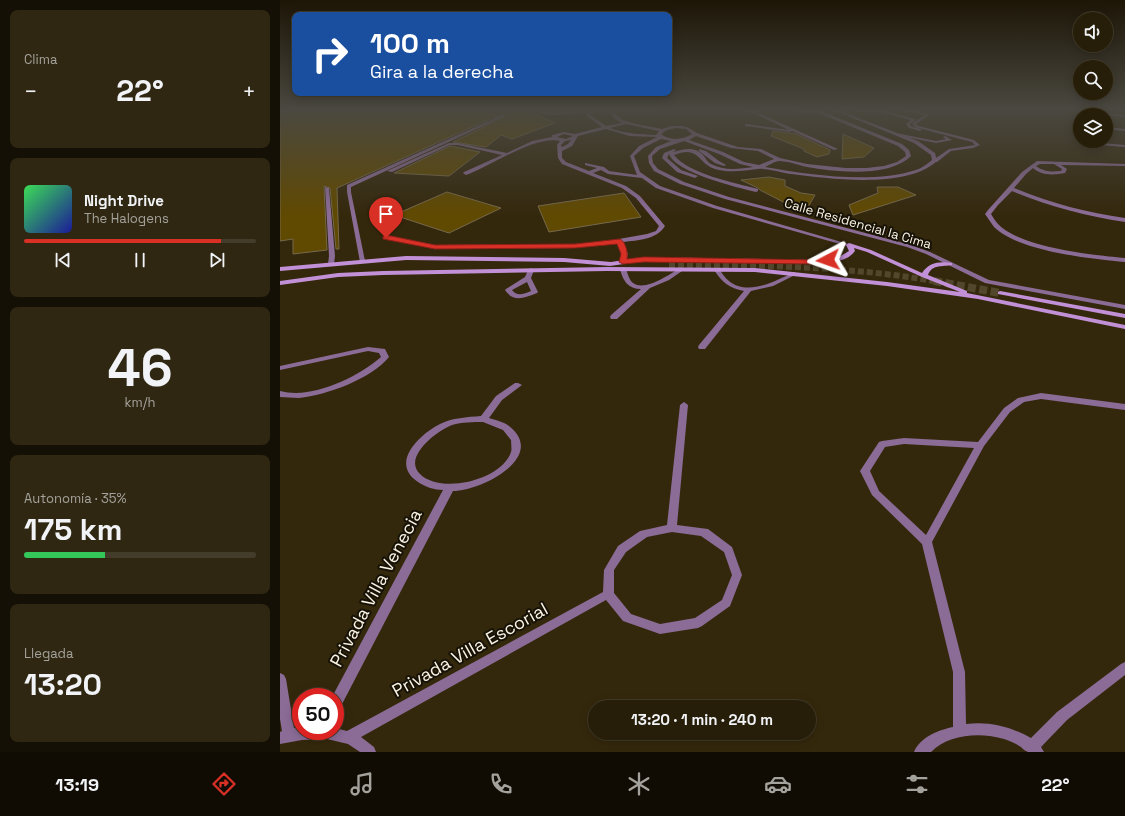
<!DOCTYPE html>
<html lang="es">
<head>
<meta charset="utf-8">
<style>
	body { margin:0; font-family:"Space Grotesk",sans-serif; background:#2f2712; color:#f1f3f6; height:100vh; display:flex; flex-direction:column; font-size:15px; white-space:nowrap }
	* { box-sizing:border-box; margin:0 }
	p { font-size:13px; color:#a4a29c }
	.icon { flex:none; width:22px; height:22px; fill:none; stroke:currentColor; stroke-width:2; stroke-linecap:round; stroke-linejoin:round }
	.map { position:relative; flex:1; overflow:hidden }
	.side { display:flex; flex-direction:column; gap:10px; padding:10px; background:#151005; width:280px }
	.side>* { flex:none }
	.banner { position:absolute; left:12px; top:12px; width:380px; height:84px; border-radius:8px; box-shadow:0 2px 10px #0003,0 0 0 1px #433c2a; background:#1a4fa0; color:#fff; overflow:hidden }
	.buttons { position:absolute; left:793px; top:12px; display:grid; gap:8px }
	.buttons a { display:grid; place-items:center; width:40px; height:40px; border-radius:50%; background:#271e09; box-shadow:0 2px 10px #0003,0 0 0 1px #433c2a; font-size:20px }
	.speed { position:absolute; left:12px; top:688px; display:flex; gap:8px; font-size:20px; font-weight:700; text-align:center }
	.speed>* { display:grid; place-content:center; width:52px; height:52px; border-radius:50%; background:#271e09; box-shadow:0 2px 10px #0003,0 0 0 1px #433c2a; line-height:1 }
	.speed .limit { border:6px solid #d22; background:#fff; color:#111 }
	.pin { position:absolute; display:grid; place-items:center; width:34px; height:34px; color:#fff; margin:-41px -17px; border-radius:50% 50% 50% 0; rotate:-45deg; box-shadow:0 0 4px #0007 }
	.pin .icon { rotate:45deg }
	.me { position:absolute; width:44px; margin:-22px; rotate:266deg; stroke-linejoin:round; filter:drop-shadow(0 0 3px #0008) }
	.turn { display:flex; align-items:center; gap:14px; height:84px; padding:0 12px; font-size:18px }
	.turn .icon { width:52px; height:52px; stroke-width:2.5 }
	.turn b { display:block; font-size:28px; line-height:34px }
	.big { font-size:30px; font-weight:600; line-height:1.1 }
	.side .tile { flex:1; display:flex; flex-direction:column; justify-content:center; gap:6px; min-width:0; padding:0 14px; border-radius:8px; background:#2f2712 }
	.side .dial { align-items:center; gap:0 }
	.dial b { font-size:52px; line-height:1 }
	.song { display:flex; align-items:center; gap:12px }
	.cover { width:48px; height:48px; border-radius:6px; background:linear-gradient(135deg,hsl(130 70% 55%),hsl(240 70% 35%)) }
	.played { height:4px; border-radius:2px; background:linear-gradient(90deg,#d93025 85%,#433c2a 85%) }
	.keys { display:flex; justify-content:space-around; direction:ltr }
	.heat { display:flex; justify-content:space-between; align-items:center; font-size:22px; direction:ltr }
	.charge { height:6px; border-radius:3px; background:linear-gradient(90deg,#34c759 35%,#433c2a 0) }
	.trip { position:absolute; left:308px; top:700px; width:228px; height:40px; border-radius:20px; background:#271e09; box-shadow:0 2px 10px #0003,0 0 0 1px #433c2a; font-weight:600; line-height:40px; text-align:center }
	.tabs { display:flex; height:64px; justify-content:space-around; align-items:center; background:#100c04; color:#a4a29c }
	.tabs .icon { width:28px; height:28px }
	.tabs .current { color:#d93025 }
	.tabs b { font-size:18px; color:#f1f3f6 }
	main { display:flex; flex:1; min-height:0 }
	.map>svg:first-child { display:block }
</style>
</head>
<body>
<main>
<section class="side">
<div class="tile"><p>Clima</p>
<div class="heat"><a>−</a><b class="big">22°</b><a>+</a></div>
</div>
<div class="tile">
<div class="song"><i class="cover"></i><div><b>Night Drive</b><p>The Halogens</p></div></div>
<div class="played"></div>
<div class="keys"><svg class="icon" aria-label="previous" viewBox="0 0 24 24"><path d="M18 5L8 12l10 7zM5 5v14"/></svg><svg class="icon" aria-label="pause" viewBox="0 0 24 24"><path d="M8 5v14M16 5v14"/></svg><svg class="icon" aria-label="next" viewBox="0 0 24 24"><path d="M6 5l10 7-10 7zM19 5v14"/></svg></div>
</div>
<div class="tile dial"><b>46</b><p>km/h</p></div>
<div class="tile"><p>Autonomía · 35%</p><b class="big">175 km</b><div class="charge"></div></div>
<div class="tile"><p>Llegada</p><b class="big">13:20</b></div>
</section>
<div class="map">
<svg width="845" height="752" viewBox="0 0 845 752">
	<rect width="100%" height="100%" fill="#34280c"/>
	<path fill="#604901" stroke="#76694c" d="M0,110h246l29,13 -43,16 -11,-4 -15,12 -33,-5 53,-26 -5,-2 -164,74 2,61h-3l-6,-61 -6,-2 3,64 -34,4v-15l-13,2z
		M493,131l23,3 34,16 -1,4 -12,3 -13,-6v-2l-33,-13z
		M563,134l31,14 -10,9 -22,2z
		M170,146l30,6 -31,24 -55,-3z
		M489,177l16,3v6l16,7 14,2 -7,12 -17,-1 -31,-16 -2,-2 -17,-8z
		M597,187h21l18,8 -63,20 -4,-10 29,-12z
		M167,192l54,16 -52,25 -55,-18z
		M344,193l17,24 -92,15 -11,-26z"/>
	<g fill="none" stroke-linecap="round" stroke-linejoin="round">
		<path stroke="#52472c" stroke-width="6" stroke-dasharray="6 3" stroke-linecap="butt" d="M389,265c90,0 182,1 270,17"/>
		<path stroke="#52472c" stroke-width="8" stroke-dasharray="8 3.5" stroke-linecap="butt" d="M654,281l66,12"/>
		<path fill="#8b6c97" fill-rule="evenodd" d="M575,110h30l-1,1 31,8v2l-5,3 1,2 6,2 -5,-4 12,-9 -21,-5h6l19,4v2l-12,8 3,2 55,14 6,5 -7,3 -22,3 -14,11h-4v-2l16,-11 26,-4 -3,-3 -54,-14 4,2 -2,1 -11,-3 -3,-4 5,-4 -31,-8 -23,-1z
			M222,115l3,1 -154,71v5l14,69 -3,2 -2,-1 -13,-70v-7z
			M616,133l40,8 10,-2 -3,-2 2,-1 7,4 -16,3 -40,-8z
			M45,187l4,1 6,68 -1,8 -3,2 -3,-2 1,-8z"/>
		<path fill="#8b6c97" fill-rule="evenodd" d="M258,110l14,3 40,-3 -2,5 16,11 16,-3 -7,-4 -5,-6 2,-3h4l-2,3 9,7 13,4 26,5 9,-3h11l7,2 8,5 32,11 9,3 23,2 19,9 27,6 39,4h20l18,-2 13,-4 9,-6 -1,-4 -7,-6 -82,-34 -10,1 -10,-3h25v1l81,33 7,6 2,6c-23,22 -75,16 -104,11 -9,-2 -19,-6 -28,-6 -3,0 -10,4 -14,6 45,8 107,17 151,3 6,-2 11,-6 16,-10l-1,-5 -17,-12 -81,-33h5l80,31 17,12 2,8c-31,28 -106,18 -145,13 -10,-1 -24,-6 -34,-5 -13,1 -25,4 -39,1 -22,-4 -18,-26 -45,-15 15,19 61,28 84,34v2l-2,1c-20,-5 -80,-19 -87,-38l-2,4 14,12 17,6 -3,2 -18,-6 -15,-14 2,-5 10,-4 2,1 -3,2c10,-3 22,-6 30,3 3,3 4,7 8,9 13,7 28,5 42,3l-13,-3 -21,-10 -35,-13 -24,8 -8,7 1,7 5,6 26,13 45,15 182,48 19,7 59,28 136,25v4l-140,-26 -59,-29 -19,-7 -182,-48 -45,-15 -26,-13 -5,-8 -1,-7 8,-9 15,-6 -10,-2 -18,9 -9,8 6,16 20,14 57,20 135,39 -3,2 -2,-1 -134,-38 -57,-20 -14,-10 -34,-4 -7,-4 -8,3 33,13 14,10 25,30c-9,14 -27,14 -42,16l5,12 -3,9h-4l-1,-1 2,-8 -5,-11 -42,5 -140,1 -51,-11 -1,-1 3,-2 49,10 140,-1 27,-2 45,-8 9,-3 3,-5 -23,-28 -14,-10 -60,-24 -4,-6 -1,-13 3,-4c-25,-6 -69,25 -94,34l-3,-2 1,-1 38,-17 -44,-10h-8l-58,27 -5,-1 62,-28h9l49,10 25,-12 20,-4v-2l12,-3 11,2 27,-7 -15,-11v-4l-35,3 -12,-2zM346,124l33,7 -3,4c-15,-1 -31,-1 -46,-7zM396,128l10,1 6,5c-9,6 -22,7 -31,0l6,-4zM326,129l24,7 27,1 -18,9 -9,10 7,19 -28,-4 -5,-4 -19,-4v2l12,3 -8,3 -23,-9 -4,-4v-7l10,-5 6,-10zM284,134l9,2 -7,3 -9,-2zM416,136l35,12 27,3 16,8 -15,6 -15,-3 -21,-10 -34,-12zM291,140l-3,4 -6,3 -1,-2 4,-4z
			M467,110h5l86,39 -4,1 -42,-19 -2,1 -45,-6v-2h2l42,6z
			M791,110l54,5v2l-53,-5z
			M826,127l19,2v2l-19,-2z
			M809,142l36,3v2l-38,-3v-1z
			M419,149l7,2 13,10 7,4 -2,1 -9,-3 -16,-12z
			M757,161l88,3v2l-64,-1 6,4 -2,4c-11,2 -23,3 -32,-5l-7,6 -12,14c36,15 73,25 111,30v4c-39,-6 -77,-16 -113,-31l-14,14 -7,9c2,3 4,7 7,10 23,24 94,31 127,34v4c-34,-3 -107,-11 -131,-35 -3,-4 -6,-9 -9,-13l3,-4 34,-38zM760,164h14l8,5 -1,2c-9,1 -17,1 -25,-5z
			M343,267l3,2c2,5 3,11 7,14 12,9 37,-9 47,-15h4l1,1 -16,11 -19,8 -33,31h-6l-1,-2 1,-2 30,-26c-13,0 -18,-8 -21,-20z
			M251,268l3,2 -3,8 7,14 -1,1c-13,5 -23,10 -32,-3l1,-1 19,-12 3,-7zM247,282l4,9c-7,3 -14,6 -19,-1z
			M437,268l2,1c3,4 6,9 10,12 18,15 45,1 63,-8l2,-1 3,2 -24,12 -22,5 -46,58h-6l-1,-2 1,-2 45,-54c-15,-3 -22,-9 -30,-21z
			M88,347l17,2 4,8c-18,22 -62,38 -90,41 -7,0 -13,-1 -19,-1v-6c5,1 10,2 16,2 29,-1 63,-17 85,-36l-2,-4 -11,-2 -88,19v-4z
			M235,383h3l4,2 -20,15 -13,18c6,2 15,4 20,8 39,31 -28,65 -56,65l-113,217 -5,2v-13h-3l111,-207c-8,0 -18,-3 -25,-8 -29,-19 2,-48 22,-58 12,-6 27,-7 41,-8l15,-20zM203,422l20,8 8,10c0,4 1,9 0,12 -9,28 -70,43 -91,22 -18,-17 18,-44 32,-49 10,-3 21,-3 31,-3z
			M761,393l84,11v6l-84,-11 -17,3 -14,10 -26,34 -52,96 33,130 1,52c24,-3 45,3 65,14l26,-26 64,-48 4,-2v13l-58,45 -26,27 3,5c-5,0 -11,0 -16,0 -3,-1 -5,-3 -7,-5 -6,-4 -11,-6 -17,-8 -23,-7 -56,-5 -73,13h-17c6,-15 25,-22 39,-25v-55l-31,-128 -50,-49 -12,-24 19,-29 3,-1 22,-3 74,4 26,-34 14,-10zM624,444l70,4 -48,87 -47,-44 -9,-20 15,-24z
			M404,402l4,3 -11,120 31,4 24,18 10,28 -12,31 -28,20 -4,2 -38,6 -37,-13 -17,-21 -245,137 13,10 2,5h-16l-12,-8 -21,-5 -25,1 -22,4v-12l2,-1 -2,-12v-46l4,2 2,4 8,49 7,-1v4h34v-3l12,3 256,-139 1,-22 14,-24 22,-15 27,-6 13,-120zM392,532l29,4 23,16 8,23 -10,25 -27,18 -35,6 -29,-10 -17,-21v-23l12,-18 21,-15z"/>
		<path fill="#c290d6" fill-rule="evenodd" d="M569,243l22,7 51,23c7,-11 18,-12 30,-10v2c-10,2 -20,-1 -24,10l39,16v2l158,32v4l-147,-30 -91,-13 -132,-14 -148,-1 -224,4 -45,2 -58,8v-4l58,-8 45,-2 224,-4 148,1 132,14 73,10 -38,-15 -55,-25 -13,-4 1,3c-9,12 -25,11 -39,13l-172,-3 -34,5 -46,-4 -158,-2 -126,11v-4l126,-11 158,2 47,4 33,-5 172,3 23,-3 10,-6 -3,-6z
			M720,291l125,23v4l-127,-24v-2z"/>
	</g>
	<linearGradient id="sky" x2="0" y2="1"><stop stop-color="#1d1607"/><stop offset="0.51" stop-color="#4a4840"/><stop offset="1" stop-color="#4a4840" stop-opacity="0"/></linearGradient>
	<rect width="845" height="215" fill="url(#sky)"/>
	<path fill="#d93025" stroke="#8d1f18" d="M106,235l49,10 140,-1 45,-5c6,3 8,14 7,20l17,-2 172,3 12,-2 4,2 -16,4 -172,-2 -21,2 -4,-2 2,-8 -4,-10 -42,4 -140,1 -52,-10v-3z"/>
	<g text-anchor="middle" stroke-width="4" stroke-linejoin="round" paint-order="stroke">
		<g font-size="13" fill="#fbf4e3" stroke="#171207">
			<text transform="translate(578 223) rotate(16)" y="5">Calle Residencial la Cima</text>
		</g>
		<g font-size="18" fill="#fbf4e3" stroke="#171207">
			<text transform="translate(96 588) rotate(-62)" y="6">Privada Villa Venecia</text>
			<text transform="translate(190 650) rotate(-29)" y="6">Privada Villa Escorial</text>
		</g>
	</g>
</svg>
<div class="buttons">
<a><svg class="icon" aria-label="sound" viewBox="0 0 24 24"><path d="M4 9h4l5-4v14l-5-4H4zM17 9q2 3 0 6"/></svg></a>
<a><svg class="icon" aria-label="search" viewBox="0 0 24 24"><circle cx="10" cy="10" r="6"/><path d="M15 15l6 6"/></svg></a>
<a><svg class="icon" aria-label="layers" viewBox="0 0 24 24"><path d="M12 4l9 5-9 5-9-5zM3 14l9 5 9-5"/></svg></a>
</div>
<div class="speed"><div class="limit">50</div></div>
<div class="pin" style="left:106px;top:238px;background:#d93025"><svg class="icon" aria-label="arrive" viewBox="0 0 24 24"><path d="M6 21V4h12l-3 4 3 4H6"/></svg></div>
<svg class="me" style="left:548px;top:260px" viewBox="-20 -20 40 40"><path d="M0-17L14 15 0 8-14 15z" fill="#d93025" stroke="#fff" stroke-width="4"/></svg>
<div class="trip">13:20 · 1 min · 240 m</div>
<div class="banner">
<div class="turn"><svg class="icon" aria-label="right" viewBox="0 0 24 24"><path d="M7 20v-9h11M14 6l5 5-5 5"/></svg><div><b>100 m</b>Gira a la derecha</div></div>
</div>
</div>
</main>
<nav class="tabs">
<b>13:19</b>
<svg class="icon current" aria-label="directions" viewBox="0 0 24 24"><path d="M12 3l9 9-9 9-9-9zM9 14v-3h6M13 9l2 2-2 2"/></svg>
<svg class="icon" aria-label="music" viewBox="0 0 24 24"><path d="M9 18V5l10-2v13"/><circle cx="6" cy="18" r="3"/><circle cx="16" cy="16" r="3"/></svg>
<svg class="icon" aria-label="phone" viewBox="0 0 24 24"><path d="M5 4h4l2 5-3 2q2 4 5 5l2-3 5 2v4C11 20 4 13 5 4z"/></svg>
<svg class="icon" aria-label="climate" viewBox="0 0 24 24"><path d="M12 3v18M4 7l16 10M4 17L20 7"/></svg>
<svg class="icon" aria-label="car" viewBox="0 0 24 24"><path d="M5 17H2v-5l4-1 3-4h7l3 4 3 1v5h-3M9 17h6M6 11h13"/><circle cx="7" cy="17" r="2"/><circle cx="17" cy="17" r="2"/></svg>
<svg class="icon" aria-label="filters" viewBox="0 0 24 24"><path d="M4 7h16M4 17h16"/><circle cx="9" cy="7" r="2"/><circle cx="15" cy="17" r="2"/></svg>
<b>22°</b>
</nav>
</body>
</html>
